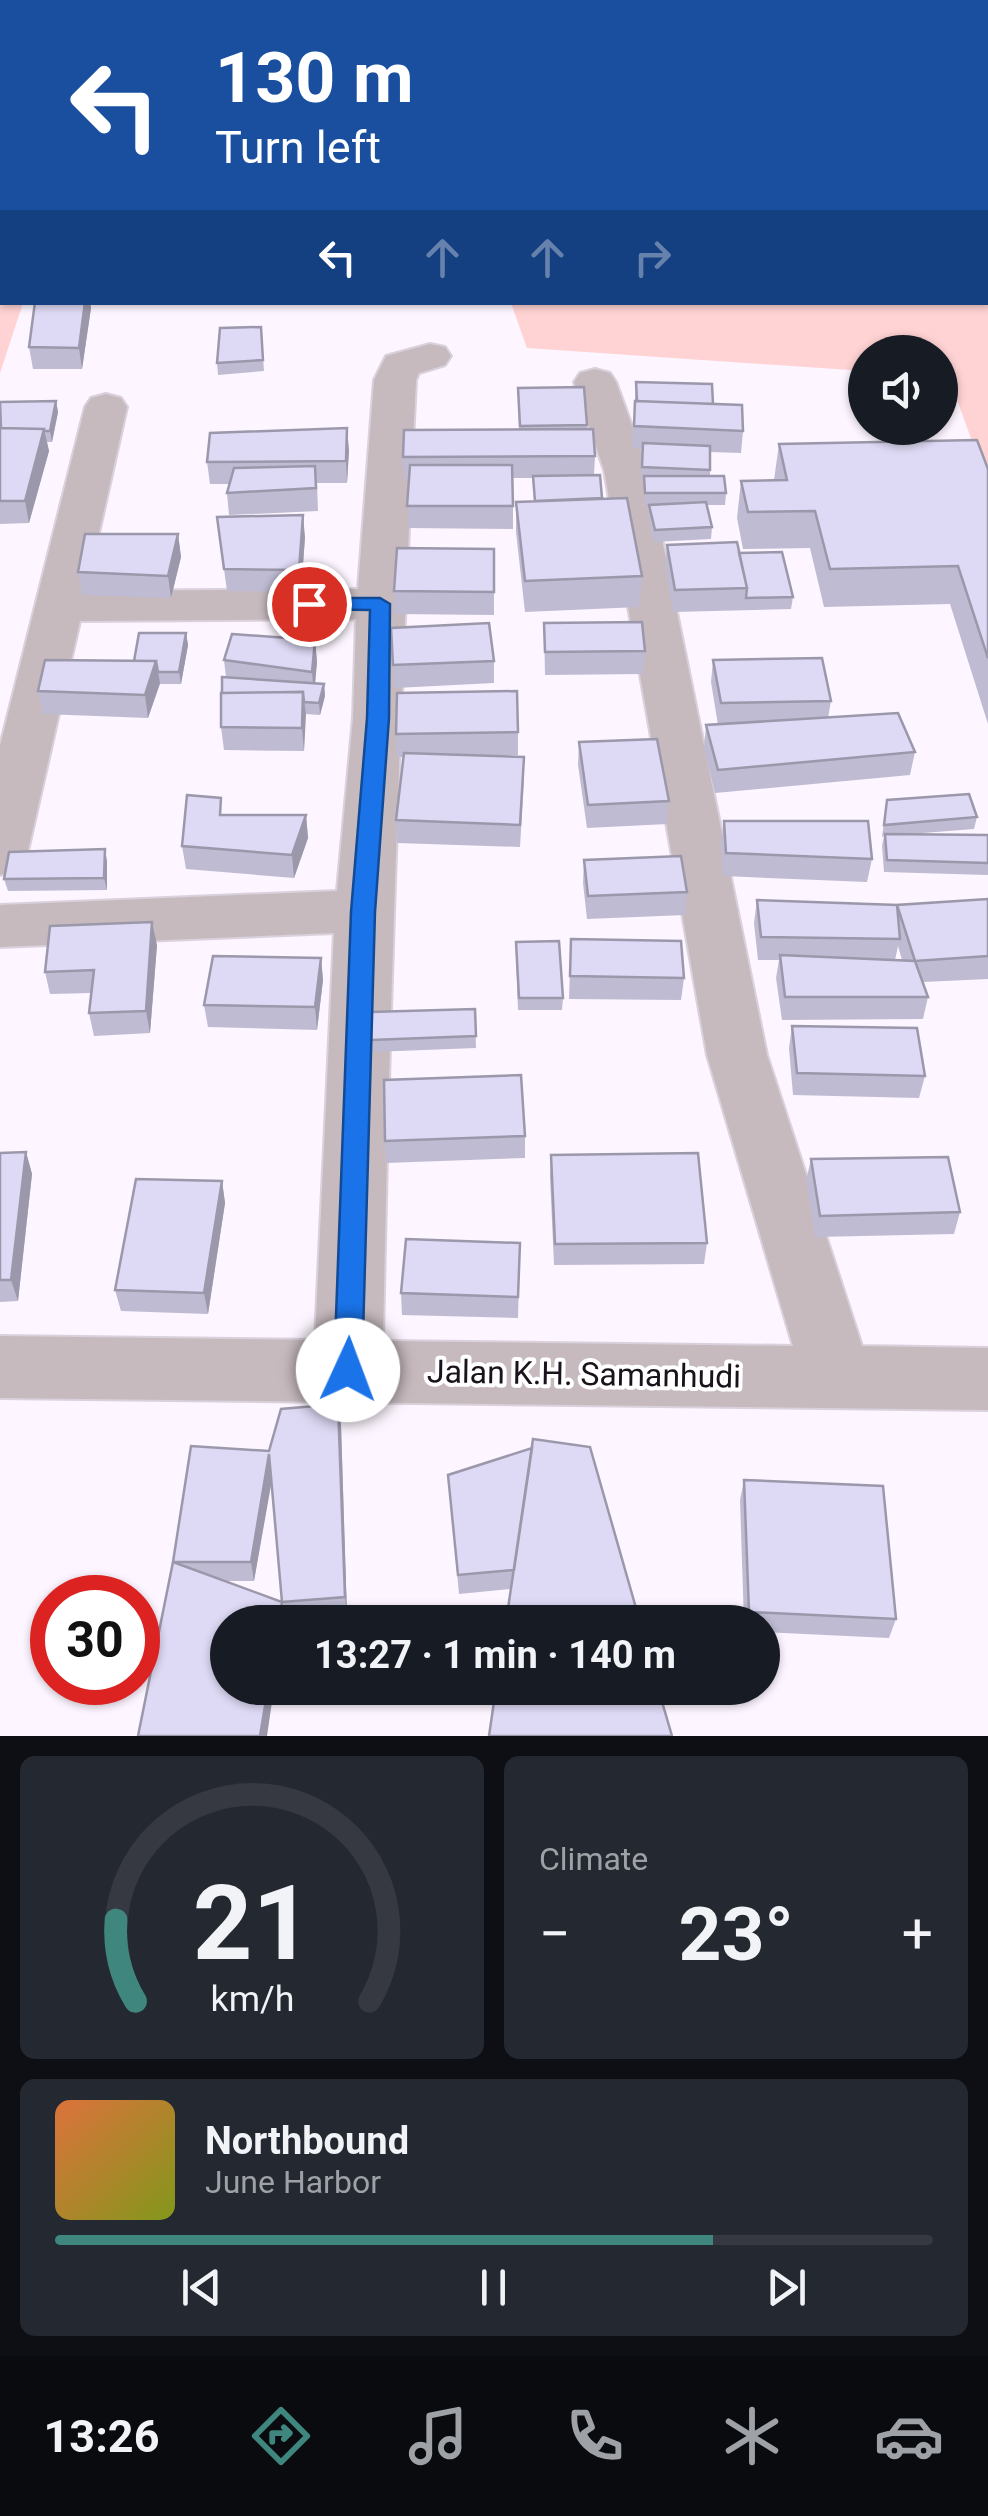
<!DOCTYPE html>
<html lang="en">
<head>
<meta charset="utf-8">
<style>
	body { margin:0; font-family:Roboto,sans-serif; background:#242831; color:#f1f3f6; height:100vh; display:flex; flex-direction:column; font-size:38px; white-space:nowrap }
	* { box-sizing:border-box; margin:0 }
	p { font-size:32px; color:#9ea1a6 }
	.icon { flex:none; width:55px; height:55px; fill:none; stroke:currentColor; stroke-width:2; stroke-linecap:round; stroke-linejoin:round }
	.map { position:relative; height:1736px; overflow:hidden }
	.drawer { display:flex; flex-direction:column; gap:20px; padding:20px; background:#0d0f14; flex:1 }
	.drawer>* { flex:none }
	.hud { position:absolute; left:0px; top:0px; width:990px; height:305px; box-shadow:0 2px 8px #0004; background:#1a4fa0; color:#fff; overflow:hidden }
	.buttons { position:absolute; left:848px; top:335px; display:grid; gap:20px }
	.buttons a { display:grid; place-items:center; width:110px; height:110px; border-radius:50%; background:#171b24; box-shadow:0 2px 8px #0004; font-size:50px }
	.speed { position:absolute; left:30px; top:1575px; display:flex; gap:20px; font-size:50px; font-weight:700; text-align:center }
	.speed>* { display:grid; place-content:center; width:130px; height:130px; border-radius:50%; background:#171b24; box-shadow:0 2px 8px #0004; line-height:1 }
	.speed .limit { border:15px solid #d22; background:#fff; color:#111 }
	.pin { position:absolute; display:grid; place-items:center; width:85px; height:85px; color:#fff; margin:-42px; border:5px solid #fff; border-radius:50%; box-shadow:0 2px 10px #0007 }
	.me { position:absolute; width:110px; margin:-55px; rotate:2deg; stroke-linejoin:round; filter:drop-shadow(0 0 8px #0008) }
	.turn { display:flex; align-items:center; gap:35px; height:210px; padding:0 50px; font-size:45px }
	.turn .icon { width:130px; height:130px; stroke-width:2.5 }
	.turn b { display:block; font-size:70px; line-height:85px }
	.lanes { display:flex; align-items:center; height:95px; padding:0 50px; background:#0003; justify-content:center; gap:50px; direction:ltr }
	.lanes .off { opacity:.35 }
	.big { font-size:75px; font-weight:700; line-height:1.1 }
	.drawer .card { flex:1; display:flex; flex-direction:column; justify-content:center; gap:15px; min-width:0; padding:0 35px; border-radius:15px; background:#242831 }
	.drawer .dial { align-items:center; gap:0 }
	.dial svg { height:260px; overflow:visible; fill:none; stroke:#363941; stroke-width:7; stroke-linecap:round; text-anchor:middle }
	.dial text { fill:#f1f3f6; stroke:none }
	.song { display:flex; align-items:center; gap:30px }
	.cover { width:120px; height:120px; border-radius:15px; background:linear-gradient(135deg,hsl(20 70% 55%),hsl(70 70% 35%)) }
	.played { height:10px; border-radius:5px; background:linear-gradient(90deg,#3f867e 75%,#363941 75%) }
	.keys { display:flex; justify-content:space-around; direction:ltr }
	.heat { display:flex; justify-content:space-between; align-items:center; font-size:55px; direction:ltr }
	.drawer .tiles { flex:1; display:grid; gap:20px; grid-template-columns:1fr 1fr }
	.card:last-child { grid-column:span 2 }
	.trip { position:absolute; left:210px; top:1605px; width:570px; height:100px; border-radius:50px; background:#171b24; box-shadow:0 2px 8px #0004; font-weight:700; line-height:100px; text-align:center }
	.tabs { display:flex; height:160px; justify-content:space-around; align-items:center; background:#090b0e; color:#9ea1a6 }
	.tabs .icon { width:70px; height:70px }
	.tabs .active { color:#3f867e }
	.tabs b { font-size:45px; color:#f1f3f6 }
	.map>svg:first-child { display:block }
</style>
</head>
<body>
<div class="map">
<svg width="988" height="1736" viewBox="0 0 988 1736">
	<rect width="100%" height="100%" fill="#fdf5ff"/>
	<path fill="#ffd3d4" d="M0,0h988v486l-39,-109 -9,-1v-24h-75v19l-338,-23 -16,-45 477,-1v-300h-986v300l21,1 -23,70z"/>
	<g fill="none" stroke-linecap="round" stroke-linejoin="round">
		<g stroke="#d9d1db" stroke-width="4">
			<path id="minor" d="M430,344l15,3 6,9 -6,9 -26,8 -3,7c-16,320 -27,640 -33,961l410,5 -86,-291 -103,-585 -30,-88 6,-9 15,-4 15,4 6,9 32,88 119,585 95,291 126,2v62l-988,-12v-62l315,4 19,-407 -334,14v-42l337,-14 16,-173 3,-99 -276,2 -53,234 -8,14 -19,6v-129l85,-339 6,-9 15,-4 15,4 6,9 -41,184 272,-2 16,-209 12,-24z"/>
		</g>
		<use href="#minor" fill="#c7babf" fill-rule="evenodd"/>
	</g>
	<path fill="#bfbbd2" fill-rule="evenodd" d="M35,302h92l-37,1 1,5 -9,61h-49l-4,-22z
		M261,327l3,44 -46,4 -1,-12z
		M636,382l77,22 30,27 -2,22 -31,-1v24l16,17 -1,12h-19l6,22 -1,12 -57,3 -6,-25 1,-12h-5v-26h-3l2,-30 -11,-1z
		M584,387l3,42 8,27 -1,19 8,23 40,78 -3,31 -114,5 -9,-80v-30l18,-1 -1,-23h-20v51l-105,-1 1,-49h-5l-1,-22 116,-27 -1,-42z
		M56,401l2,11 -6,30h-5l2,9 -20,72 -29,1v-96z
		M779,444l209,25v255l-38,-120 -126,3 -14,-59 -67,1 -6,-31 4,-37 33,-1z
		M349,450l-2,33h-30l1,28 -89,4 -2,-22 2,-9h-19l-3,-22z
		M217,517l88,20 -4,55 -74,-1z
		M178,534l3,23 -10,41 -89,-3 -4,-23z
		M667,545l72,8 54,44 -2,12 -118,3 -8,-45z
		M494,549v66l-99,-1 -1,-23z
		M544,623l101,28 -2,23 -98,1z
		M391,628l103,33v22l-99,5z
		M186,633l2,12 -7,39h-21l-12,34 -105,-4 -5,-23 96,-30z
		M315,640l2,22 -2,21 9,1 1,12 -5,19 -15,-1 -1,37 -80,-1 -3,-23 1,-34 4,-16 -2,-17z
		M713,660l118,41 -3,17 87,34 -5,23 -195,18 -11,-45 2,-23h12l-7,-43z
		M518,732v23l-24,1 30,24 -4,67 -123,-4 -1,-23 8,-63h-7l-1,-23z
		M579,742l90,59 -2,23 -80,4 -9,-63z
		M887,800l90,17 -3,12 -64,5 78,29v12l-104,-3 -2,-26 2,-10 -2,1z
		M223,815h83l2,23 -14,40 -108,-9 -4,-23z
		M724,821l148,38 -5,23 -144,-6 -2,-32z
		M584,860l103,32 -2,23 -98,4 -4,-36z
		M107,861v29l-99,1 -4,-12z
		M988,899v80l-65,3 5,15 -5,22 -141,1 -6,-42 3,-18h-21l-4,-37 3,-23 140,5zM898,946l4,14h-7z
		M571,939l113,39 -3,22 -112,-1z
		M157,945l-7,88 -56,3 -5,-23 2,-20 -41,1 -5,-22z
		M516,954l47,44 -1,12h-44z
		M321,958l2,22 -6,50 -109,-3 -4,-22z
		M475,1009l1,39 -104,4 -1,-12z
		M792,1026l133,50 -6,22 -126,-3 -4,-47z
		M525,1136v22l-139,5 -1,-22z
		M26,1152l6,22 -14,127 -18,1v-149z
		M551,1155l156,88 -3,21 -150,1 -4,-88z
		M811,1159l149,53 -6,22 -139,3 -9,-56z
		M222,1181l3,22 -17,111 -87,-3 -6,-21z
		M520,1243l-2,75 -116,-3 -1,-22z
		M338,1404l3,21 6,191 -62,5v1h-57l-55,-60 96,-111zM271,1481l11,121 -57,-21h29z
		M532,1448l-21,141 -52,5 -11,-119z
		M744,1480l152,139 -7,19 -127,-6v-10h-18l-4,-122z"/>
	<path fill="#9b98ab" d="M85,302h5l1,6 -9,61 -3,-21z
		M56,401l2,11 -6,30 -2,-11z
		M347,428l2,22 -2,33 -1,-22z
		M44,429l5,22 -20,72 -4,-22z
		M303,515l2,22 -4,55 -2,-22z
		M178,534l3,23 -10,41 -3,-22z
		M186,633l2,12 -7,39 -2,-12z
		M315,640l2,22 -3,33 -2,-23z
		M156,661l4,22 -12,35 -3,-23z
		M324,684l1,12 -5,19 -1,-12z
		M303,692l3,23 -2,36 -2,-23z
		M306,815l2,23 -14,40 -2,-23z
		M105,849l2,12v29l-3,-12z
		M152,922l5,23 -7,88 -4,-22z
		M321,958l2,22 -6,50 -2,-23z
		M26,1152l6,22 -14,127 -7,-21z
		M222,1181l3,22 -17,111 -4,-21z
		M338,1404l3,21 6,191 -2,-19z
		M269,1454l4,20 -19,107 -3,-19z
		M282,1602l3,20h-7z
		M268,1688h6l-7,48h-7z"/>
	<path fill="#ded9f4" stroke="#9b98ab" stroke-width="2.5" d="M35,302h50l-6,46 -50,-1z
		M261,327l2,33 -46,3 3,-35z
		M636,382l76,2 1,20 -76,-3z
		M584,387l3,38 -67,1 -2,-38z
		M56,401l-6,30h-6v-2l-43,-1 -1,-26z
		M635,401l107,4 1,26 -109,-5z
		M0,428l44,1 -19,72h-25z
		M347,428l-1,33 -139,1 3,-29z
		M593,429l2,27 -192,1 1,-27z
		M977,440l11,29v189l-30,-92 -128,3 -15,-58 -67,1 -7,-31 46,-1 -8,-36z
		M643,443l67,3v24l-68,-3z
		M410,465h102l1,41h-106z
		M315,466l1,22 -89,5 7,-25z
		M600,475l2,23 -67,3 -2,-25z
		M644,476h80l2,17h-81z
		M627,498l15,78 -117,5 -9,-79z
		M706,502l6,25 -57,3 -6,-25z
		M303,515l-4,55 -75,-1 -7,-52z
		M85,534h93l-10,42 -90,-4z
		M737,542l10,46 -72,2 -8,-45z
		M397,548l97,1v43l-100,-1z
		M782,552l11,45 -47,1 1,-10 -8,-35z
		M642,622l3,29 -100,1 -1,-29z
		M489,623l5,38 -101,4 -2,-37z
		M139,633h47l-7,39h-21l-2,-11h-22z
		M232,634l83,6 -3,32 -88,-12z
		M822,658l9,43 -110,2 -8,-43z
		M45,660l111,1 -11,34 -107,-4z
		M222,677l102,7 -5,19 -15,-1 -1,-10 -81,1z
		M517,691l1,41 -122,2 1,-41z
		M303,692l-1,36 -81,-1v-34z
		M898,713l17,39 -197,18 -12,-45z
		M657,739l12,62 -81,4 -9,-63z
		M404,753l120,4 -4,68 -124,-5z
		M969,794l8,23 -93,8 3,-25z
		M187,795l34,3 -1,17h86l-14,40 -110,-9z
		M724,821h144l4,38 -146,-6z
		M885,834l103,1v28l-101,-3z
		M105,849l-1,29 -100,1 5,-27z
		M681,856l6,36 -99,4 -4,-36z
		M988,899v57l-73,5 -18,-56z
		M757,900l140,5 3,34 -139,-2z
		M152,922l-6,89 -57,2 5,-43 -49,2 5,-46z
		M571,939l110,2 3,37 -114,-2z
		M559,941l4,57h-44l-3,-56z
		M780,955l135,6 13,36h-143z
		M213,956l108,2 -6,49 -111,-2z
		M475,1009l1,27 -105,4v-28z
		M792,1026l125,2 8,48 -128,-3z
		M521,1075l4,61 -140,5 -1,-61z
		M26,1152l-15,128h-11v-127z
		M698,1153l9,90 -152,1 -4,-89z
		M948,1157l12,55 -140,4 -9,-57z
		M136,1179l86,2 -18,112 -89,-3z
		M406,1239l114,4 -2,54 -117,-4z
		M338,1404l7,193 -63,5 -13,-148 -18,108h-78l18,-116 78,5 12,-42z
		M533,1439l57,8 50,175h-134z
		M532,1448l-18,122 -56,5 -10,-100z
		M744,1480l139,6 13,133 -147,-7z
		M173,1562l109,40 -4,20h-50v66h40l-8,48h-122z
		M496,1688h162l14,48h-183z"/>
	<path fill="#1a73e8" stroke="#114b97" stroke-width="2.5" d="M309,598h71l10,6 -1,114 -14,194 -13,458 -4,9 -10,4 -10,-4 -4,-9 17,-458 16,-194 3,-108 -68,-1 -3,-5z"/>
	<g text-anchor="middle" stroke-width="8" stroke-linejoin="round" paint-order="stroke">
		<g font-size="32" fill="#1a131b" stroke="#fff">
			<text transform="translate(584 1374) rotate(1)" y="11">Jalan K.H. Samanhudi</text>
		</g>
	</g>
</svg>
<div class="buttons">
<a><svg class="icon" aria-label="sound" viewBox="0 0 24 24"><path d="M4 9h4l5-4v14l-5-4H4zM17 9q2 3 0 6"/></svg></a>
</div>
<div class="speed"><div class="limit">30</div></div>
<div class="pin" style="left:309px;top:604px;background:#d93025"><svg class="icon" aria-label="arrive" viewBox="0 0 24 24"><path d="M6 21V4h12l-3 4 3 4H6"/></svg></div>
<svg class="me" style="left:348px;top:1370px" viewBox="-20 -20 40 40"><circle r="19" fill="#fff"/><path d="M0-13L10 11 0 6-10 11z" fill="#1a73e8"/></svg>
<div class="trip">13:27 · 1 min · 140 m</div>
<div class="hud">
<div class="turn"><svg class="icon" aria-label="left" viewBox="0 0 24 24"><path d="M17 20v-9H6M10 6l-5 5 5 5"/></svg><div><b>130 m</b>Turn left</div></div>
<div class="lanes"><svg class="icon" aria-label="left" viewBox="0 0 24 24"><path d="M17 20v-9H6M10 6l-5 5 5 5"/></svg><svg class="icon off" aria-label="ahead" viewBox="0 0 24 24"><path d="M12 20V5M6 11l6-6 6 6"/></svg><svg class="icon off" aria-label="ahead" viewBox="0 0 24 24"><path d="M12 20V5M6 11l6-6 6 6"/></svg><svg class="icon off" aria-label="right" viewBox="0 0 24 24"><path d="M7 20v-9h11M14 6l5 5-5 5"/></svg></div>
</div>
</div>
<section class="drawer">
<div class="tiles">
<div class="card dial"><svg viewBox="0 0 100 80">
<path d="M14 69A42 42 0 1 1 86 69"/>
<path d="M14 69A42 42 0 0 1 8 44" stroke="#3f867e"/>
<text x="50" y="56" font-size="32" font-weight="700">21</text>
<text x="50" y="72" font-size="11">km/h</text>
</svg></div>
<div class="card"><p>Climate</p>
<div class="heat"><a>−</a><b class="big">23°</b><a>+</a></div>
</div>
<div class="card">
<div class="song"><i class="cover"></i><div><b>Northbound</b><p>June Harbor</p></div></div>
<div class="played"></div>
<div class="keys"><svg class="icon" aria-label="previous" viewBox="0 0 24 24"><path d="M18 5L8 12l10 7zM5 5v14"/></svg><svg class="icon" aria-label="pause" viewBox="0 0 24 24"><path d="M8 5v14M16 5v14"/></svg><svg class="icon" aria-label="next" viewBox="0 0 24 24"><path d="M6 5l10 7-10 7zM19 5v14"/></svg></div>
</div>
</div>
</section>
<nav class="tabs">
<b>13:26</b>
<svg class="icon active" aria-label="directions" viewBox="0 0 24 24"><path d="M12 3l9 9-9 9-9-9zM9 14v-3h6M13 9l2 2-2 2"/></svg>
<svg class="icon" aria-label="music" viewBox="0 0 24 24"><path d="M9 18V5l10-2v13"/><circle cx="6" cy="18" r="3"/><circle cx="16" cy="16" r="3"/></svg>
<svg class="icon" aria-label="phone" viewBox="0 0 24 24"><path d="M5 4h4l2 5-3 2q2 4 5 5l2-3 5 2v4C11 20 4 13 5 4z"/></svg>
<svg class="icon" aria-label="climate" viewBox="0 0 24 24"><path d="M12 3v18M4 7l16 10M4 17L20 7"/></svg>
<svg class="icon" aria-label="car" viewBox="0 0 24 24"><path d="M5 17H2v-5l4-1 3-4h7l3 4 3 1v5h-3M9 17h6M6 11h13"/><circle cx="7" cy="17" r="2"/><circle cx="17" cy="17" r="2"/></svg>
</nav>
</body>
</html>
